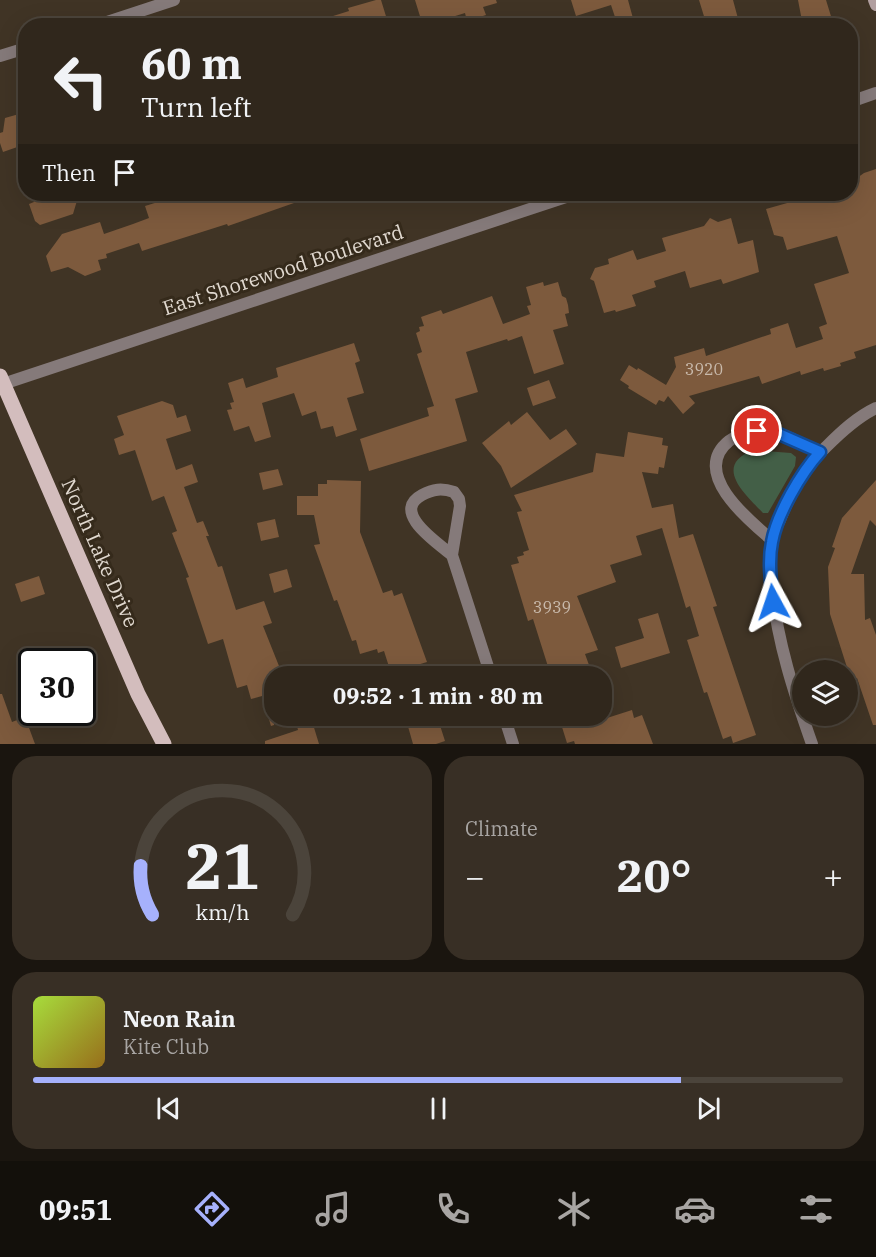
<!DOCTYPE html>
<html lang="en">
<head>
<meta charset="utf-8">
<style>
	body { margin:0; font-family:"IBM Plex Serif",serif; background:#382f25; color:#f1f3f6; height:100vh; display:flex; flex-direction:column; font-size:22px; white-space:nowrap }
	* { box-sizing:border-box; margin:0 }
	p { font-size:20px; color:#a8a5a3 }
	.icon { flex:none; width:33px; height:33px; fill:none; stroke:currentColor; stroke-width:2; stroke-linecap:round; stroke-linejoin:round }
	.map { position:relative; height:744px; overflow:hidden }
	.details { display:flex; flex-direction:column; gap:12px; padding:12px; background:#1a150f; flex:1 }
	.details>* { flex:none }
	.banner { position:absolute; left:18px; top:18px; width:840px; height:183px; border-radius:24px; box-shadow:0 6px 24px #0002,0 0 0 2px #4b443b; background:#30271c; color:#f1f3f6; overflow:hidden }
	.fabs { position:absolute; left:792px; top:660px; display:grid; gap:12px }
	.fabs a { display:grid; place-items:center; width:66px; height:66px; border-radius:50%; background:#30271c; box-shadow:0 6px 24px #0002,0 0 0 2px #4b443b; font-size:30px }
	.speed { position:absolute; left:18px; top:648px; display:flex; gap:12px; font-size:30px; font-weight:700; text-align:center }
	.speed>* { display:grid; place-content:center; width:78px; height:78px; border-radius:50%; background:#30271c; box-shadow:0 6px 24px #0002,0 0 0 2px #4b443b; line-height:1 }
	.speed .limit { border:3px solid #111; border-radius:9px; background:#fff; color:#111 }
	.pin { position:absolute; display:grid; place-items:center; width:51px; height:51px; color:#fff; margin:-26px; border:3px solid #fff; border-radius:50%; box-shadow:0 2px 6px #0007 }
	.me { position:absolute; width:66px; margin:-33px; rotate:355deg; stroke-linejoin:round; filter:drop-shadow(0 0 4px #0008) }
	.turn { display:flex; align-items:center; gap:21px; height:126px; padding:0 24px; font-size:27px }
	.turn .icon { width:78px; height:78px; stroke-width:2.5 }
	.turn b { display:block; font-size:42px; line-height:51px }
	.then { display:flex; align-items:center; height:57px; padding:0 24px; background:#0003; gap:12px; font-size:22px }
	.big { font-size:45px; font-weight:700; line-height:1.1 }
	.details .tile { flex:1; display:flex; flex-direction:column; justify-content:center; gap:9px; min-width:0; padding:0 21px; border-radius:24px; background:#382f25 }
	.details .dial { align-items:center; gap:0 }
	.dial svg { height:156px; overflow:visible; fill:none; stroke:#4b443b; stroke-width:7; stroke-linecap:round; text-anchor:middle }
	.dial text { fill:#f1f3f6; stroke:none }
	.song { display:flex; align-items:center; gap:18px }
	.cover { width:72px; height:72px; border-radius:9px; background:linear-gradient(135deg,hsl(80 70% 55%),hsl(40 70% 35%)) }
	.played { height:6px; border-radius:3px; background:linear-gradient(90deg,#a6b1fc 80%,#4b443b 80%) }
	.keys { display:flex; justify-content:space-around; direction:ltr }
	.heat { display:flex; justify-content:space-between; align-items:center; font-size:33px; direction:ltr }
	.details .tiles { flex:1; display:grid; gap:12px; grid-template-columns:1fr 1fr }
	.tile:last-child { grid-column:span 2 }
	.trip { position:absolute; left:264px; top:666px; width:348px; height:60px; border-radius:24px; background:#30271c; box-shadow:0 6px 24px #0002,0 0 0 2px #4b443b; font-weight:700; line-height:60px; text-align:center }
	.tab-bar { display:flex; height:96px; justify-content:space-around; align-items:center; background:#13100b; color:#a8a5a3 }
	.tab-bar .icon { width:42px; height:42px }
	.tab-bar .selected { color:#a6b1fc }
	.tab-bar b { font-size:27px; color:#f1f3f6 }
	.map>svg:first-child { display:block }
</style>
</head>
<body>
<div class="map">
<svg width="876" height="744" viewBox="0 0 876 744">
	<rect width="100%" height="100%" fill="#403425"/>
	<path fill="#435f47" d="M753,450l38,3 5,4 -1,9 -27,47h-5c-19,-20 -50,-47 -10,-63z"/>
	<path fill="#7d5a3d" d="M376,0h5l8,26h-74l-1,-4 35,-11 -1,-3z
		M415,0h81l1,3 -14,4 3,8 -19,6 -2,-8 -42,13z
		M571,0h57l6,22 -16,4 -7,-21 -35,11z
		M699,0h34l7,26h-33z
		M798,0h28l8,26h-31z
		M26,112v32l-23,8 -3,-9v-10l3,-1 2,-14z
		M876,169v176l-22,7 2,6 -16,5 1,3 -17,5 -1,-3 -22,7 -1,-4 -38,13 -3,-8 -70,20 6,7 -12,11 -15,-18 -4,6 -5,-2 -3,5 -28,-17 1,-2 -9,-6 9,-15 8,5 1,-2 28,17 10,-18 -2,-10 30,-9 2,8 65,-22 -1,-5 18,-6 8,25 27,-9 -4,-12 8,-3 -13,-40 35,-11 -12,-37 -50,14 -4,-13 -9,-2 -8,-26 53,-15h31v-5l6,-2 -2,-6 4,-1 -1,-2 7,-5z
		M31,194h48l-6,20 -33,11 -5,-4 -6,-17 5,-2z
		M184,194h130v2l-86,30 -1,-2 -85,27 -3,-8 -33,11 1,4 -9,2 3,10 -16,6 -17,-9 -17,5 -5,-16 16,-22 38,-12 4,12 29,-10 16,-6 -4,-12z
		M710,218l8,4 13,-4 7,26 15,-4 6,32 -36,12 -2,-5 -31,9 -5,-17 -31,10 2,6 -24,8 4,11 -20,6 -1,-2 -11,3 -10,-32 -4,-2 5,-11 14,-4 -1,-5 25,-9 4,10 29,-9 -4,-13 42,-12z
		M543,282l1,4 14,-4 4,14 4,2 2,7 1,8 -4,1 3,12 -15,4 11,34 -30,10 -12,-38 -14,5 -1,-2 -41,13 12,40 -23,7 12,42 -98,30 -9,-32 69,-23 -2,-8 7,-2 -17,-52 5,-2 -6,-19 4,-2 -1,-4 5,-1 -3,-9 20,-7 2,4 49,-18 11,28 27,-10 -3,-8 4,-1 -5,-18z
		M354,343l6,18 -5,2 9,30 -17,5 10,32 -21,7 -3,-11 -12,3 -5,-18 -14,5 -8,-23 -32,10 9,34 -16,5 -6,-16 -15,5 -7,-21 5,-1 -2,-6 4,-1 -6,-19 15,-5 3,10 32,-11 -2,-9z
		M549,380l7,18 -23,8 -6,-18z
		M162,401l11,4 4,13 9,-3 5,16 -25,8 10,31 16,-6 6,18 -14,5 13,36 6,-2 6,15h-3l12,31 4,-1 14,44 28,-9 8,22 -9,3 20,50h-9v49l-3,1 -9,-30 -11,3 -4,-14 -10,3 -14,-49 -15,5 -22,-66 3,-1 -17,-44 5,-2 -13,-35 -12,5 -17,-51 -16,5 -5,-16 10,-4 -7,-19z
		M527,412l23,28 16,-11 11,15 -66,44 -10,-22 -19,-23 27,-22 2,4z
		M628,432l35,6 -1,7 6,1 -4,22 -5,-1 -1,7 -16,-2 10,36 21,-4 6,34 14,-4 24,72 -4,1 43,128 -23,8 -2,-7 -8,3 -16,-47 -3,1 -17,-53 12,-4 -9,-30 -4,2 -24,-80 -26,8 6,19 -32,10 6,17 -39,14 21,54 -13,4 8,22h-42l-18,-57 -5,2 -17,-56 8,-2 -2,-6 7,-2 -1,-3 6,-2 -12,-38 5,-1 -8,-16 79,-23 3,-19 28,4z
		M278,469l5,16 -20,5 -4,-17z
		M327,480l34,1 -1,51 23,61 9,-3 2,6 8,-3 25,69 -36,11 -7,-22 -6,2 -1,-4 -17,5 -4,-14 -4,1 -15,-41 -3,1 -20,-56 6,-1 -6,-29h-17v-19h21v-12h9z
		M876,480v46l-6,-6 -19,54h13l1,46 5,-2 6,17v90h-3l-16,-47 -6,2 -21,-66 -2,-47 7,-19 -3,-1 10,-29z
		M275,519l4,18 -18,4 -4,-18z
		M287,569l5,18 -18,6 -5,-19z
		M39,576l6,18 -24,8 -6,-18z
		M658,613l12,40 -49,15 -6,-21 29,-9 -6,-19z
		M0,694h2l10,28 13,-5 10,27h-35z
		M632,710l2,8 8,-3 11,29h-78l-1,-3 -7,2 -5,-16 4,-1 -3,-10h43l1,2z
		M405,716h32l8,25 -9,3h-23z
		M312,721l7,23h-54v-3l33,-11 -1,-4z"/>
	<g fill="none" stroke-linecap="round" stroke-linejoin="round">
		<path stroke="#857a7a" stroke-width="12" d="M95,26l79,-26
			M0,56l26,-8
			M850,102l26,-9
			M3,384l572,-190
			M772,540c-25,-21 -82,-68 -43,-99 14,-11 32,-12 48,-8 15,4 29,13 43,19
			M452,555c-14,-12 -62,-43 -30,-60 11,-6 20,-7 32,-3l5,7 1,7 -8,49 39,121
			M504,716l9,28
			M812,744c-18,-51 -34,-100 -40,-154 -2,-16 -4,-34 0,-50 2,-8 7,-17 10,-25 11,-26 23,-49 44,-68 15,-15 31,-30 50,-39"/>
		<path stroke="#b19fa0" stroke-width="12" d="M874,0l2,5"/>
		<path stroke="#d3bdbd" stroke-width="15" d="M0,376l138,318 26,50"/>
	</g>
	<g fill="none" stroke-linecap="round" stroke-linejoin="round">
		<g stroke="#114b97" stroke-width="15">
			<path id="route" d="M757,431l22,3 41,18c-19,21 -43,62 -48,90 -4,19 -1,40 1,60"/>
		</g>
		<use href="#route" stroke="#1a73e8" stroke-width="10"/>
	</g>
	<g text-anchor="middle" stroke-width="6" stroke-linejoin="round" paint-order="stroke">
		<g font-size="16" fill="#c8b9ab">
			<text x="704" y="375">3920</text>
			<text x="552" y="613">3939</text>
		</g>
		<g font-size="20" fill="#e1d9d0" stroke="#352a1b">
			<text transform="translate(283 270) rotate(-18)" y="7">East Shorewood Boulevard</text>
			<text transform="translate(100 553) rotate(66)" y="7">North Lake Drive</text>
		</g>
	</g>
</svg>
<div class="fabs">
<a><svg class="icon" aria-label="layers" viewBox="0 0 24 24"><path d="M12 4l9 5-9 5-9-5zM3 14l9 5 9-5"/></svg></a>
</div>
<div class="speed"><div class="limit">30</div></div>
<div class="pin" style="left:757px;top:431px;background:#d93025"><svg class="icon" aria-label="arrive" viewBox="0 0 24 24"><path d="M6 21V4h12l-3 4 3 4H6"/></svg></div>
<svg class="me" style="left:773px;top:602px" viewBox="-20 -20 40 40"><path d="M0-17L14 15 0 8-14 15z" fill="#1a73e8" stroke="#fff" stroke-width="4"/></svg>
<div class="trip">09:52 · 1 min · 80 m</div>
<div class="banner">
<div class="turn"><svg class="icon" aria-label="left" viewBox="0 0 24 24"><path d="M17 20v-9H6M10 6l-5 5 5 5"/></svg><div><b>60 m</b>Turn left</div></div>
<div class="then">Then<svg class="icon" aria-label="arrive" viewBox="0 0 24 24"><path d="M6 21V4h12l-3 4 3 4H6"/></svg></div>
</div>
</div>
<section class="details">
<div class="tiles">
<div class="tile dial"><svg viewBox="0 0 100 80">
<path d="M14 69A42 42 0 1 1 86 69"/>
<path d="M14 69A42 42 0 0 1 8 44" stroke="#a6b1fc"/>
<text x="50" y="56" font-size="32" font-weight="700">21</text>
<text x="50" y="72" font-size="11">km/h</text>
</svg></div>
<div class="tile"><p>Climate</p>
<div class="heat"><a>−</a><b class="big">20°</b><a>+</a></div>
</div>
<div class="tile">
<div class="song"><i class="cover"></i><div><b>Neon Rain</b><p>Kite Club</p></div></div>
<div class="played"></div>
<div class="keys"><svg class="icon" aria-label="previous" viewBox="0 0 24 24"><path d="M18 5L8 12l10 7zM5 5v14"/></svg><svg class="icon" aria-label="pause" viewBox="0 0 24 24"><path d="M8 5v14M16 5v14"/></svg><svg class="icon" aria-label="next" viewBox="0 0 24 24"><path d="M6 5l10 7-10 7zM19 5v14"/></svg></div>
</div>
</div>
</section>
<nav class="tab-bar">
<b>09:51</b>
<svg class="icon selected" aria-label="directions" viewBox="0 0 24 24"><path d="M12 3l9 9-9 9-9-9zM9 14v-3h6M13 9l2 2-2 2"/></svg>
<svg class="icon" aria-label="music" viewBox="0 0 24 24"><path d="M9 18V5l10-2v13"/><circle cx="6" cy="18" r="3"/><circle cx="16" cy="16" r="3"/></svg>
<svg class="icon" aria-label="phone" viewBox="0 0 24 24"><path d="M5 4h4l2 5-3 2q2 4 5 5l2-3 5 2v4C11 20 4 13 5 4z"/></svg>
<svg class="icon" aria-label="climate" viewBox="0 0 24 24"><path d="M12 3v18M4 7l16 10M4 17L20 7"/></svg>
<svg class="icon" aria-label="car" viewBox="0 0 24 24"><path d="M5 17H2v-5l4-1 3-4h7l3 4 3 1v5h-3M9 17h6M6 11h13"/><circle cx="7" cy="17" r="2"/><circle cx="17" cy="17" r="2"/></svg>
<svg class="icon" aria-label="filters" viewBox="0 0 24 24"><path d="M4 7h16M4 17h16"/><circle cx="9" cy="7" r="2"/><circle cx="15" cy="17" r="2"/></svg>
</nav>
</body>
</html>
